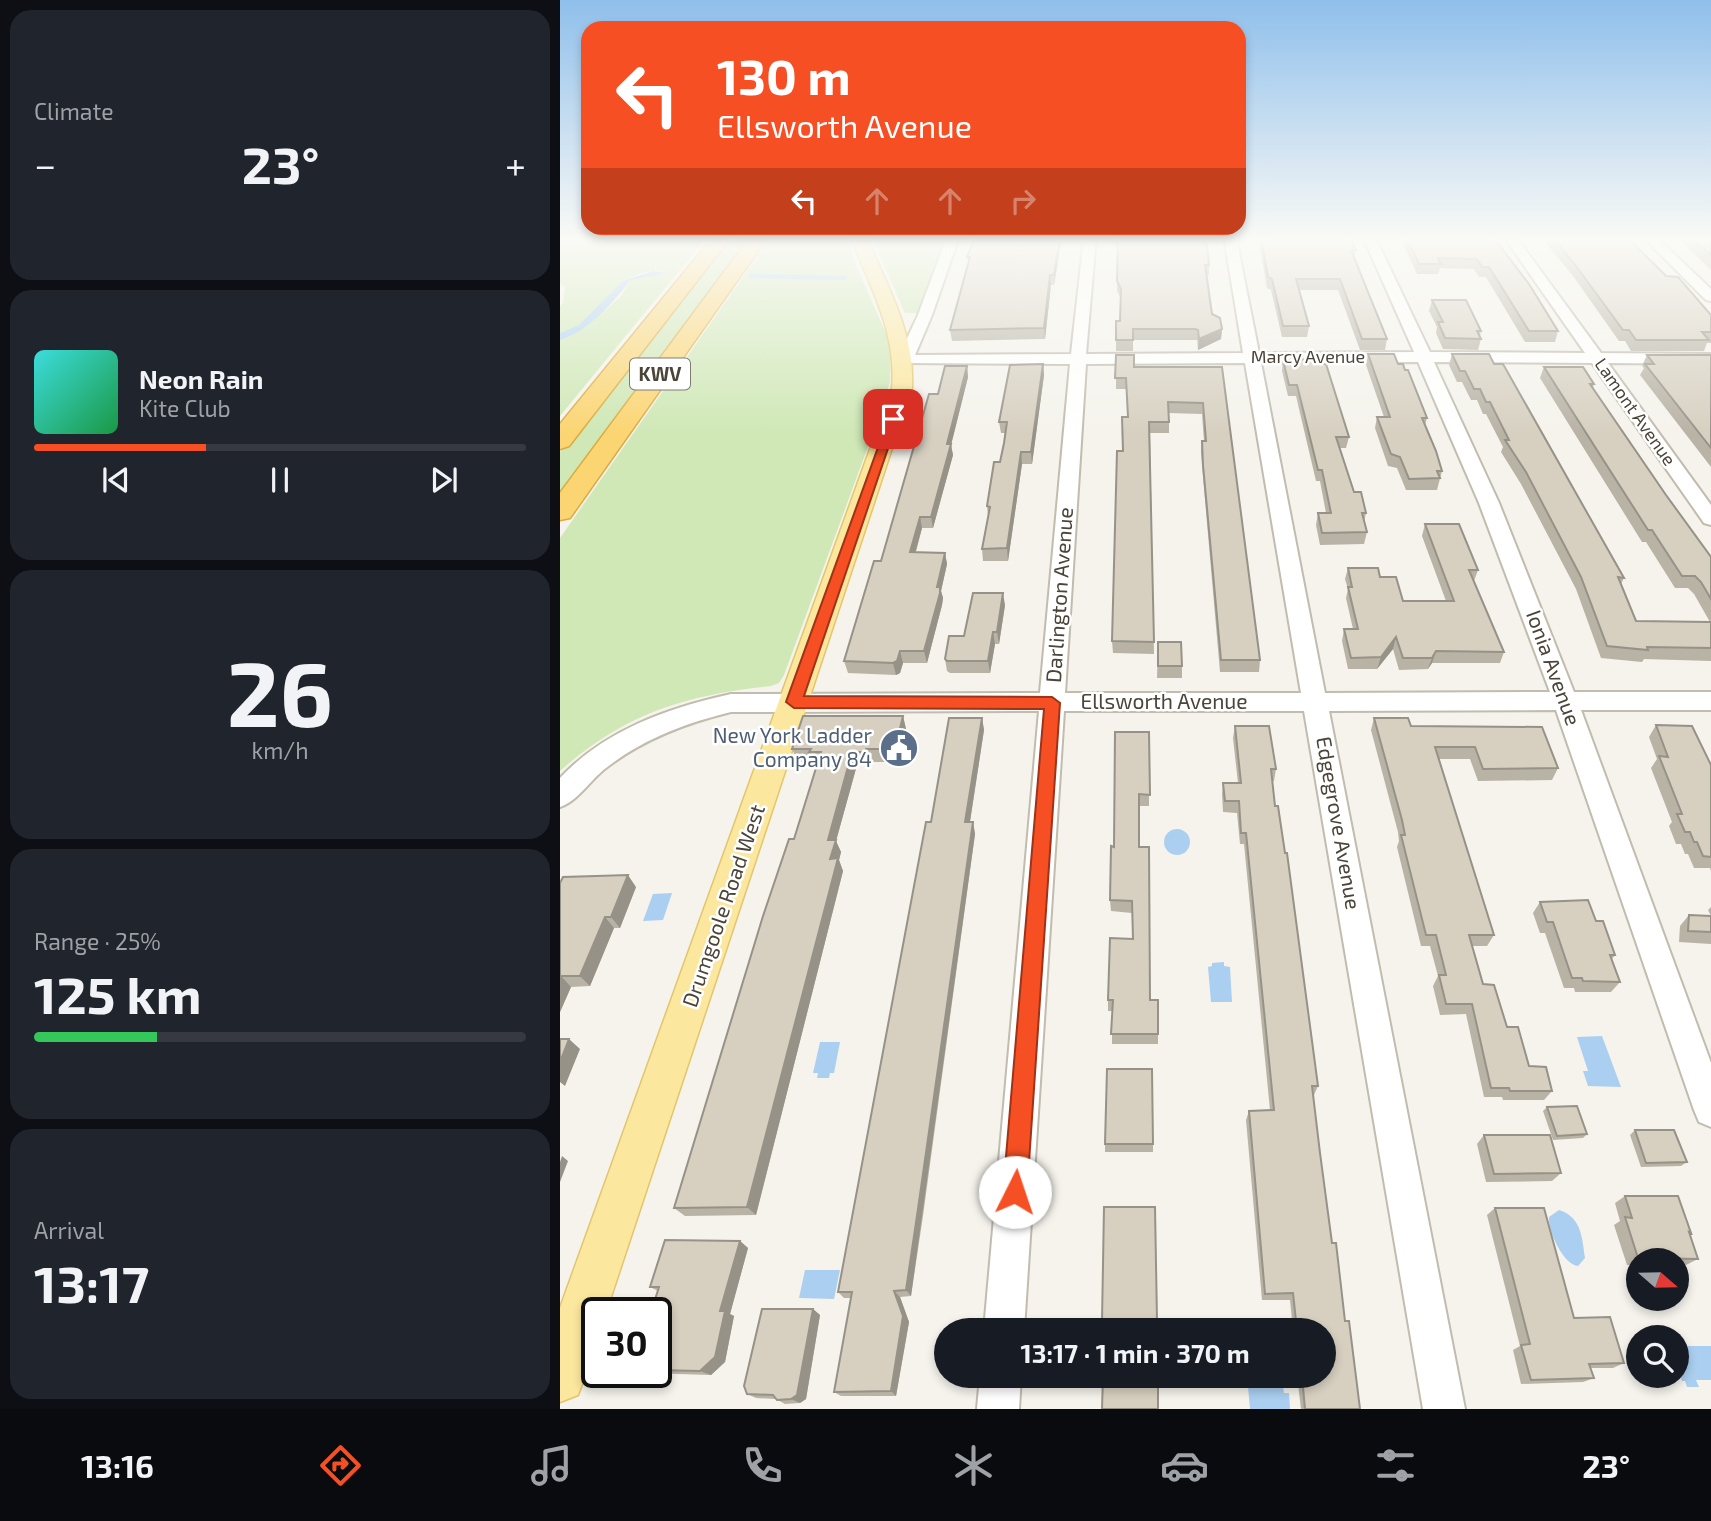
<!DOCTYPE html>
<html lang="en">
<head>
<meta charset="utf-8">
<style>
	body { margin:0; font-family:"Exo 2",sans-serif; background:#20242c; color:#f1f3f6; height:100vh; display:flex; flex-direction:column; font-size:26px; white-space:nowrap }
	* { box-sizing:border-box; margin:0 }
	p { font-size:23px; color:#9ea1a6 }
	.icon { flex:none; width:38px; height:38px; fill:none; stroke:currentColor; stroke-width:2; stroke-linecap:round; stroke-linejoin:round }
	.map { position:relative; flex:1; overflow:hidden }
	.details { display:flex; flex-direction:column; gap:10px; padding:10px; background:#0d0f14; width:560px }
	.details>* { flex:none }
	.banner { position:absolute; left:21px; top:21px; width:665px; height:214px; border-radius:21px; box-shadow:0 4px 10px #0003; background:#f54f23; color:#fff; overflow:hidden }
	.needle { width:46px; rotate:110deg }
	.buttons { position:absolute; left:1066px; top:1248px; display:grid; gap:14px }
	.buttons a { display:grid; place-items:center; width:63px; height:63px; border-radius:50%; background:#171b24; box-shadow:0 4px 10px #0003; font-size:35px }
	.speed { position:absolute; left:21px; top:1297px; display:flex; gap:14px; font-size:35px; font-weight:700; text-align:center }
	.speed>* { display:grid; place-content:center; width:91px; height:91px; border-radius:50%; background:#171b24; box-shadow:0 4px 10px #0003; line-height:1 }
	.speed .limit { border:4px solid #111; border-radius:10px; background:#fff; color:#111 }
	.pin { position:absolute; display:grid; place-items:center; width:60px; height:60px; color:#fff; margin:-30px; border-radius:14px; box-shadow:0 4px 10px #0006 }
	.me { position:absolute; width:77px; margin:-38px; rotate:4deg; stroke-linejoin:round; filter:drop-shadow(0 0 5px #0008) }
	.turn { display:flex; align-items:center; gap:24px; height:147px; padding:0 21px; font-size:32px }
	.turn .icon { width:91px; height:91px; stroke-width:2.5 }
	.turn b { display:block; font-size:49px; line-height:60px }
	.lanes { display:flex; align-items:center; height:66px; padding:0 21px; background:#0003; justify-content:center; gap:35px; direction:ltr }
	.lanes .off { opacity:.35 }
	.big { font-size:52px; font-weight:700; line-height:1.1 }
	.details .card { flex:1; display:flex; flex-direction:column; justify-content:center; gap:10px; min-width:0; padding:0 24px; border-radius:21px; background:#20242c }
	.details .dial { align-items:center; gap:0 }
	.dial b { font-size:91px; line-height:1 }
	.song { display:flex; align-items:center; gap:21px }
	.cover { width:84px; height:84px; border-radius:10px; background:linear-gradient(135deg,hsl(180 70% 55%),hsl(140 70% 35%)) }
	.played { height:7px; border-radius:4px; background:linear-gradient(90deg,#f54f23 35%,#363941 35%) }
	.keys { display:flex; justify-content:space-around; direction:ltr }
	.heat { display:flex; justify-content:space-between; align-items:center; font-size:38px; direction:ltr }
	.charge { height:10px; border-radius:5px; background:linear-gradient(90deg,#34c759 25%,#363941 0) }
	.trip { position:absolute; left:374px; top:1318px; width:402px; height:70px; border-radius:35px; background:#171b24; box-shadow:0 4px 10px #0003; font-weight:700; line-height:70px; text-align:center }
	.dock { display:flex; height:112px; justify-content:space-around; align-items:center; background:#090b0e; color:#9ea1a6 }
	.dock .icon { width:49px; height:49px }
	.dock .selected { color:#f54f23 }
	.dock b { font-size:32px; color:#f1f3f6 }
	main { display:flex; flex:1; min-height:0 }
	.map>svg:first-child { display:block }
</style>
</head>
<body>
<main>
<section class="details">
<div class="card"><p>Climate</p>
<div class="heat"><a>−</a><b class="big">23°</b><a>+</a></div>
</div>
<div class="card">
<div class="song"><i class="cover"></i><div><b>Neon Rain</b><p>Kite Club</p></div></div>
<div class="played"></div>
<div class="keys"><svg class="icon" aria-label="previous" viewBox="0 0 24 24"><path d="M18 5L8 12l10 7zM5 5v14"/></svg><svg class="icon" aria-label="pause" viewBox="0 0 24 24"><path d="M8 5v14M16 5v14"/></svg><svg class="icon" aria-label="next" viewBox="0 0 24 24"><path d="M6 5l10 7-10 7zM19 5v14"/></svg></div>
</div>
<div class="card dial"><b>26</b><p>km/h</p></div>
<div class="card"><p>Range · 25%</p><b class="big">125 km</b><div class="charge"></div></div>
<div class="card"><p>Arrival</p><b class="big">13:17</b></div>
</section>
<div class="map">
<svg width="1151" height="1409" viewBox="0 0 1151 1409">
	<rect width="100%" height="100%" fill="#f5f3ec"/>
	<path fill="#cfe8b6" d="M0,237h147l-147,179v-76l27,-14 33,-29 11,-17 37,-8c-54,-12 -70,60 -108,61v-27l3,-3 2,-16 -5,-4z
		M169,237h20l-189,255v-40z
		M211,237h76l6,22 33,74 5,18 -1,31 -10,32 -96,261 -5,8 -8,3c-85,9 -146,27 -211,85v-233z
		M312,237h73l-28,76h-12z"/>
	<path fill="#abcff0" d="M93,271l16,2 -38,7c-21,25 -39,49 -71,60v-7l19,-8 44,-44z
		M604 842a13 13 0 1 1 26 0a13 13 0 1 1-26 0Z
		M112,893l-9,27 -20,1 10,-27z
		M664,962v4l6,1 2,35h-21l-3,-35 4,-1v-3z
		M1042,1036l19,51 -33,-1 -5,-15h5l-11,-34z
		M260,1042h20l-6,31h-4l-1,5h-12l1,-5h-5z
		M999,1210c23,7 23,29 26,48l-7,8c-15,-2 -30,-35 -29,-49z
		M245,1270h35l-6,29 -35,-1z
		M1116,1346h35v34h-15l3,7h-12l-2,-6h-3l-5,-16z
		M723,1386l1,7h5l1,16h-40l-2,-22z"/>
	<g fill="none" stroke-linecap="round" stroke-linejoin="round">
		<path stroke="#abcff0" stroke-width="4.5" d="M191,276l93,2"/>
		<g stroke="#c1bcae" stroke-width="4">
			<path id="minor" d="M387,237h12l-27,78 -17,40 156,-1 13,-117h12l-10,117 157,-1 -19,-116h12l23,116 155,-1 -51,-115h12l55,115 155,1 -81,-116h12l85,116 110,1v10l-103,-1 103,142v20l-7,-2 -112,-160 -158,-1 65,141 75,189h137v18h-130l130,353v64l-12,-5 -5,-12 -138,-400 -227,1 136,698h-42l-119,-698h-240l-40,619h-40l55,-619 -308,1c-45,11 -88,27 -125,56 -16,12 -28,33 -46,39v-29c45,-48 108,-70 171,-84l309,-1 30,-329 -171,-1 -2,-3 21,-45zM858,362l61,141 71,189 -225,1 -64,-330zM685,363l56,330h-236l21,-329z
				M1083,237h13l55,52v12l-5,-1z
				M420,1376h41l-2,33h-42z"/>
		</g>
		<g stroke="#e2c66d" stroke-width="3">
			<path id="major" d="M291,237h16c20,50 48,95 45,151l-306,924h-9c0,33 -7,52 -19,83l-18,7v-94l332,-920c5,-56 -22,-100 -41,-151z"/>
		</g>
		<g stroke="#dbab40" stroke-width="3">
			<path id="highway" d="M153,237h18l-162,209 -9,3v-25z
				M190,237h18l-198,281 -10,2v-27z"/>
		</g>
		<use href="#minor" fill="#fff" fill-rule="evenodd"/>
		<use href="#major" fill="#fce79e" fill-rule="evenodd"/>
		<use href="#highway" fill="#fbd572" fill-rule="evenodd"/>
	</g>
	<path fill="#b9b3a6" d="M502,237l-8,48h-3l-6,54 -93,2 -2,-11 18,-68 -1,-5z
		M555,237l89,7 5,21v10h-2l5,39 10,15 -1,10 -23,11 -1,-10h-64v11h-17v-30h4l1,-22 -4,-8 1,-45h-3z
		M698,237h92l6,13 -2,9 33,80 -2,11h-25l-22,-60h-39l10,36 -2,11h-25l-11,-47 -4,-2z
		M840,237h93l65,94 -3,11h-30l-39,-65h-7l-5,-8 -34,-1 -2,6h-21z
		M981,237h86l39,39 45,39v28h-4l-3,8h-73l-6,-10h-6l-46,-65z
		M1117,237h34v33z
		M872,300l49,31 -1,5 1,3 -3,11 -35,-1 -7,-16 1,-6 -8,-16z
		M808,354l30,10 7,6 22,48 -2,7 17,46 -5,19h-31l-9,-22 -9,-2 -13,-38 2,-11h7l-18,-52z
		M892,354l42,10 130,214 -3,6 15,37 74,1 -16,-28 -6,-6h-13l-29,-46h-4l-102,-164 4,-11 50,17 -1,4 73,107 45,62v104l-67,-2 -2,3 -41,-4 -25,-69 -55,-105 -20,-32 2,-5 -17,-33h-3l-6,-14h-6l-9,-18h-5l-8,-17z
		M556,355l18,12h88l38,293 -1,12h-39l-17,-195 -2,-25 1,-11h2l-2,-27 -33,-1v20h-19l4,221 -41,-1 -1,-12 11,-190 4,-34v-28h-11z
		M1087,355h64v112l-71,-92 4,-7 -2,-2z
		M723,360l66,77 -3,11h-6l14,44 12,21 -2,9 3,10 -3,12 -44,1 -4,-20 2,-12h8l-6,-32h-4l-20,-85h-8l-6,-25z
		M483,364l1,11 -12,89h-10l-14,97h-25l-1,-12 6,-33 -1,-10 13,-44 6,-29h-5l-2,-11z
		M407,366l1,11 -17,68 2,10 -20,73h-11l-6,24 29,1 2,11 -6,27 2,7 -1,7 -15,58h-24l-3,10 -4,2 -48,-2 -4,-12 37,-100 57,-167z
		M865,524l53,46 -4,11 30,71 -4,11h-68l-4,6 -29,1 -6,-21 -16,20h-29l-6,-28 2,-12h9l-7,-31 2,-9 -3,-10 3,-11 32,9 23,24h43l-24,-65z
		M445,605l-6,39h-4l-5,29h-40l-3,-2 -2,-12 19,-23z
		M598,642l24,24v12h-25z
		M343,716l3,13 -7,33h-28l-1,3h-13l-21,76 5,11 -2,8 4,11 -87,344 -71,1 -11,-8 120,-369 23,-74h-3l-1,-3h-15l-6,-13z
		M422,718l2,12 -14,92h3l2,12 -52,382 -12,80 -11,1 9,25 -13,74h-55l-7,-4 17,-94h-7l-6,-6 93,-470z
		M814,718l37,8 147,42 -6,12 -74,1 -8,-22h-31l55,176 -7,11h-15l11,38 46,82 23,25 -8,9h-41l-1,-3h-18l-18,-83 -26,1 -7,-29 5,-10 -8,-30h-9l-24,-99 2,-6 -1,-9 -27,-102z
		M1096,725l55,40v106l-1,-3h-16l-6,-14h-3l-4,-10h-5l-7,-18 3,-4 -21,-54 6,-9 -8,-22z
		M675,726l41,43 -2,12h-2l3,25 43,280 -4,9h-1l7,58 12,90 28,166h-59l-4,-33h28v-46h-32l-3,-30h-28l-16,-180 3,-9 21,-1 -26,-266h-4l-3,-31 -14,-1 -1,-18 1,-11h15l-5,-45z
		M589,732v74h-10v41l11,153 8,34v10h-46v-33h-4v-11l25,-61 -1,-26 -21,-2 -1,-11 4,-53z
		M0,883l76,4 -16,41h-6l-24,58 -19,1 -11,25z
		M980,902l56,19 19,34 -3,4 8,23 -9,10h-36l-1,-4h-10l-19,-55h-5l-7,-20z
		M1151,907v37l-32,-2 1,-16 9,-11 22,1 -3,-6z
		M987,1107l40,27 -4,4 -30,2 -10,-29z
		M1075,1130l52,32 -6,4 -40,1 -11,-32z
		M924,1135l77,38 -9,8 -66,1 -9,-38z
		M545,1144h48v8h-48z
		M1065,1196l66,37 -2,1 9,25 -12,6h-10v-5h-38v5h-11l-13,-40 6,-4 -5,-18z
		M935,1208l79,110 50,45 -11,5h-22l3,10 -11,4 -62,2 -8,-34 7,-4 -33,-131z
		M180,1241l8,7 -18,66 4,2 -9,46 -14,13 -67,-2 -3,-1h15v-60l2,-21 -8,-4z
		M253,1309l7,6 -14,84 -6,4 -15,1 -9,-5 -20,-1 -9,-4z"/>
	<path fill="#969287" d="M500,237h2l-8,48v-10z
		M490,275l1,10 -6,54 -1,-11z
		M662,329l-1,10 -23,11 1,-11z
		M483,364l1,11 -12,89 -1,-12z
		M407,366l1,11 -17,68 2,10 -20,73 -2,-11 16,-73z
		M461,452l1,12 -14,97 -1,-13z
		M360,517l2,11 -10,36 -2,-12z
		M385,553l2,11 -6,27 2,7 -1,7 -15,58 -3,-12z
		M443,593l2,12 -6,39 -2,-12z
		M433,632l2,12 -5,29 -2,-12z
		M836,637l-3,12 -16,20 4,-12z
		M340,651l3,12 -3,10 -4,2 -3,-12z
		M876,651l-4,12 -4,6 4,-11z
		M343,716l3,13 -7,33 -4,-13z
		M422,718l2,12 -16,104 -3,-12z
		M306,749l5,13 -1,3 -4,-13z
		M292,752l5,13 -21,76 5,11 -2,8 4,11 -87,344 -9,-8 83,-348 -2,-19z
		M413,822l2,12 -64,462 -5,-6z
		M68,875l8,12 -16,41 -9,-11z
		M45,917l9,11 -24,58 -10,-10z
		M1,976l10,11 -11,25v-34z
		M9,1039l11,10 -15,37 -5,-4v-20z
		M2,1156l6,5 -8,21v-20z
		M180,1241l8,7 -18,66 4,2 -9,46 -14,13 -11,-4 20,-60z
		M334,1291l6,6 9,25 -13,74 -5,-5z
		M253,1309l7,6 -14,84 -6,4 -9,-4z"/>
	<path fill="#d7d0c1" stroke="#969287" stroke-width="2" d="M415,237h85l-6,38h-4l-6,53 -94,2 20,-73h-3z
		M558,237h85l1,7 3,1 2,20h-4l7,49 8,4 2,11 -23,10 -1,-9 -3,-1h-62v11h-17v-19h4l1,-32 -4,-8z
		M701,237h89l6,13h-5l36,89h-25l-22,-60h-44l13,47h-26l-11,-47 -4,-2z
		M846,237h87l36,47 29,47h-29l-40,-64h-7l-5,-8 -39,-1 3,6h-22z
		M992,237h75l39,39 12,1 33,38v17h-9l7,8h-73l-7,-10h-6l-47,-64z
		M1131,237h20v18z
		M872,300h34l15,31h-4l4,8 -36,-1 -7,-16h5z
		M808,354h26l4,10h5l2,6h3l19,48h-5l14,33 6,20h-5l3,7 -31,1 -9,-22 -9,-3 -14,-37h13z
		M892,354h37l5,10h9l121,214 -6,-1 18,44 75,1v26l-64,-1 1,3 -41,-4 -26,-69 -55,-105 -21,-32h4l-19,-38h-4l-6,-13h-6l-9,-18h-5z
		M556,355h18v12h88l38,293h-39l-18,-195 -1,-24h4l-3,-38 -35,-1 1,20h-20l5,220 -42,-1 5,-190h6l-1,-34h6l-2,-39h-11z
		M1087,355h64v93l-66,-84h9z
		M756,359l2,5h8l23,73h-13l18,55h7l5,21h-4l5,19 -45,1 -4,-20h13l-9,-43h-4l-21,-85h-8l-6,-25z
		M483,364l-12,88h-10l-14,96 -25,1 8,-42 -3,-1 7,-44h6l4,-19 3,-21h-8l11,-57z
		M385,366h22l-20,78h4l-20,73h-11l-10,35 35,1 -8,34h3v6l-16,58h-24l-3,10 -4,2 -49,-2 30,-100h7l48,-167h9z
		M984,367h39l11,17h-4l76,111 45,62v42l-10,-17 -6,-6h-13l-30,-46h-4z
		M865,524h34l19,46h-9l35,82 -68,-1 -4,7h-29l-7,-21 -15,20 -30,1 -7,-29h14l-10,-42h4l-4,-19h30l2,9h16l7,24h51z
		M413,593h30l-6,39h-4l-5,29h-41l-2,-2 4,-23h15z
		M598,642h23l1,24h-24z
		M243,716h100l-8,33h-29v3h-14l-24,88h8l-6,19 8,-1 -91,349 -73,1 89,-292 26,-77h5l27,-87h-12l2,-3h-19z
		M389,718h33l-17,104h8l-55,387 -12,81 -12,1 9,25 -12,75 -57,1 18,-100h-14l88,-470h5z
		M814,718h34l3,8 131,1 16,41 -75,1 -8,-22h-40l59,188h-25l14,49 11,1 13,42h11l11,39 17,1 6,24h-42l-1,-3h-18l-19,-84h-26l-7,-29h7l-10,-40h-10l-25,-100h4l-3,-15z
		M1096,725l36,1 19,39v92l-8,-1 -6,-14h-3l-4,-10h-5l-8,-18h5l-23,-58 9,1z
		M675,726h34l7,43h-5l4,37h3l7,47h2l31,233h-6l8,67 12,90h4l9,78h4l11,88h-55l-3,-33h23v-46h-28l-4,-37 -28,1 -16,-183 25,-1 -28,-277h-5l-2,-32h-14l-2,-18h18z
		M555,732h34l1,63 -11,-1v53h10l1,153h8v34h-47l2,-34h-5l2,-62 23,1 -1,-38 -22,-1 1,-54 3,1z
		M68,875l-17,42h-6l-25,59h-19l-1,2v-95l3,-6z
		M1028,900l8,21h7l12,34h-5l10,27 -37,-1 -1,-3h-10l-19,-56h-6l-7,-20z
		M1129,915l22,1v16l-23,-1z
		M0,1039h9l-9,23z
		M547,1069h45l1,75h-48z
		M1017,1106l10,28 -30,2 -10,-29z
		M1075,1130h39l13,32 -41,1z
		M924,1135h66l11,38 -67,1z
		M1065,1196h53l13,37 -2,-1 9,27 -60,-1 -13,-41 7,1z
		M544,1207h51l2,113 10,-1v11h-71v-9h6z
		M935,1208h49l30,110 36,-1 14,46 -35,1 5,14 -63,2 -10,-35 9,-1z
		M105,1240l75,1 -20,70h5l-10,46 -15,14 -44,-1v-58h-5l8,-25h-9z
		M202,1309h51l-16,86 -6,4 -14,1 -4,-5 -26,-1 -3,-8z
		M543,1376h55v33h-56z"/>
	<linearGradient id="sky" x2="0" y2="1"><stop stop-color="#8fbfeb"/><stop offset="0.55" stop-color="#fafaf6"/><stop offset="1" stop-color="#fafaf6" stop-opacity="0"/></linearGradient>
	<rect width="1151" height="434" fill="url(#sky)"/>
	<path fill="#f54f23" stroke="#9f3317" stroke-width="2" d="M329,417l9,2 -94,277 248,1 8,6 -33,489 -4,8 -8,4 -9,-4 -3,-8 41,-483 -250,-1 -8,-6z"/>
	<defs>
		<g id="civic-disc" transform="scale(2.0125)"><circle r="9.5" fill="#5c6f8a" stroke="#fff"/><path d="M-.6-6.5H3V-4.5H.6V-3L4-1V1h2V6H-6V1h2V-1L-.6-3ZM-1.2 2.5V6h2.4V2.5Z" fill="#fff"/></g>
	</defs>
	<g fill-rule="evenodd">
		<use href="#civic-disc" x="339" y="748"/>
	</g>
	<g text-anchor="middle" stroke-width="5" stroke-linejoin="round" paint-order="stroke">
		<g font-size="18" fill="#4a4439" stroke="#fff">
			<text x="748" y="363">Marcy Avenue</text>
			<text transform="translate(1075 412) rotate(55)" y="6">Lamont Avenue</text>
		</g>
		<rect fill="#fff" stroke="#807c74" stroke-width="2" x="70" y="358.5" width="60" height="31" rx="5"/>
		<g font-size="19" font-weight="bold" fill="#4a4439">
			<text x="100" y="381">KWV</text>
		</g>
		<g font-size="21" fill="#4a4439" stroke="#fff">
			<text transform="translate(500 595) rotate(-86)" y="7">Darlington Avenue</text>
			<text transform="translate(993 668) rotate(70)" y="7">Ionia Avenue</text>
			<text x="604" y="709">Ellsworth Avenue</text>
			<text transform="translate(778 823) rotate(80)" y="7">Edgegrove Avenue</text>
			<text transform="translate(164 906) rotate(-71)" y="7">Drumgoole Road West</text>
		</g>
		<g font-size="21" fill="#4e5e75" stroke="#fff" text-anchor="end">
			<text x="312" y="743">New York Ladder<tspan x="312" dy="24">Company 84</tspan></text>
		</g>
	</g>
</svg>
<div class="buttons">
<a><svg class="needle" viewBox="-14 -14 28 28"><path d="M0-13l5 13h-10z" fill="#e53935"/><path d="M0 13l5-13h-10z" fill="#9ea1a6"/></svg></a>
<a><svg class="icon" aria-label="search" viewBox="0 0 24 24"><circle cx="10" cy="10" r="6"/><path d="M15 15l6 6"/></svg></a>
</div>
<div class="speed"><div class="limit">30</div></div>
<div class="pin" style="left:333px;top:419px;background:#d93025"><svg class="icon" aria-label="arrive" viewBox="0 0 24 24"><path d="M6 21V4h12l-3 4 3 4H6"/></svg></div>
<svg class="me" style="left:455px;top:1192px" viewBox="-20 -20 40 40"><circle r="19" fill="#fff"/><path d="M0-13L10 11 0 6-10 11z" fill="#f54f23"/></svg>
<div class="trip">13:17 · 1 min · 370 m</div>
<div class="banner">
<div class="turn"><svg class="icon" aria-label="left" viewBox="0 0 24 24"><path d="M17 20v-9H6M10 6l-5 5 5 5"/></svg><div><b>130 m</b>Ellsworth Avenue</div></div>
<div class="lanes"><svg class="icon" aria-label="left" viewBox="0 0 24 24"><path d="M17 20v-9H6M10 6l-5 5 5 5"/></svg><svg class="icon off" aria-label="ahead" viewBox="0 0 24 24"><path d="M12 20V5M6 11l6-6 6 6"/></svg><svg class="icon off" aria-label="ahead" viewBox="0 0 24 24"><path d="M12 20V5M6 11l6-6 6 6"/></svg><svg class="icon off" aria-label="right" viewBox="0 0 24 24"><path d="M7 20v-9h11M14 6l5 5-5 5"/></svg></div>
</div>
</div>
</main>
<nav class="dock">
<b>13:16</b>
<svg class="icon selected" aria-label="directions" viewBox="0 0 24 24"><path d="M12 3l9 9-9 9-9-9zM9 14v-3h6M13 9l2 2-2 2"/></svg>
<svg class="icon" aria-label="music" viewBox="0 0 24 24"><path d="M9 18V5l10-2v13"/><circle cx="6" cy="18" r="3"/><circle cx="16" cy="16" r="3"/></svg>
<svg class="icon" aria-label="phone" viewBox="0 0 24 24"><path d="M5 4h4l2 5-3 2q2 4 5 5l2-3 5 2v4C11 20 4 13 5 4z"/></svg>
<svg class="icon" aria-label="climate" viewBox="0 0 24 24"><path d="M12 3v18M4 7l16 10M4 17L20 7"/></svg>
<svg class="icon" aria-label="car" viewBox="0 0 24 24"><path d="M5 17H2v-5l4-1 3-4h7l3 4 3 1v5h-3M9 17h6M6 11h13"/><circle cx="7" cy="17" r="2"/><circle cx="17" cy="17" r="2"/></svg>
<svg class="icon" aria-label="filters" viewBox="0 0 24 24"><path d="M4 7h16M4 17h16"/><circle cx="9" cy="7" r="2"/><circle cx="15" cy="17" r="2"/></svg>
<b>23°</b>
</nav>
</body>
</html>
